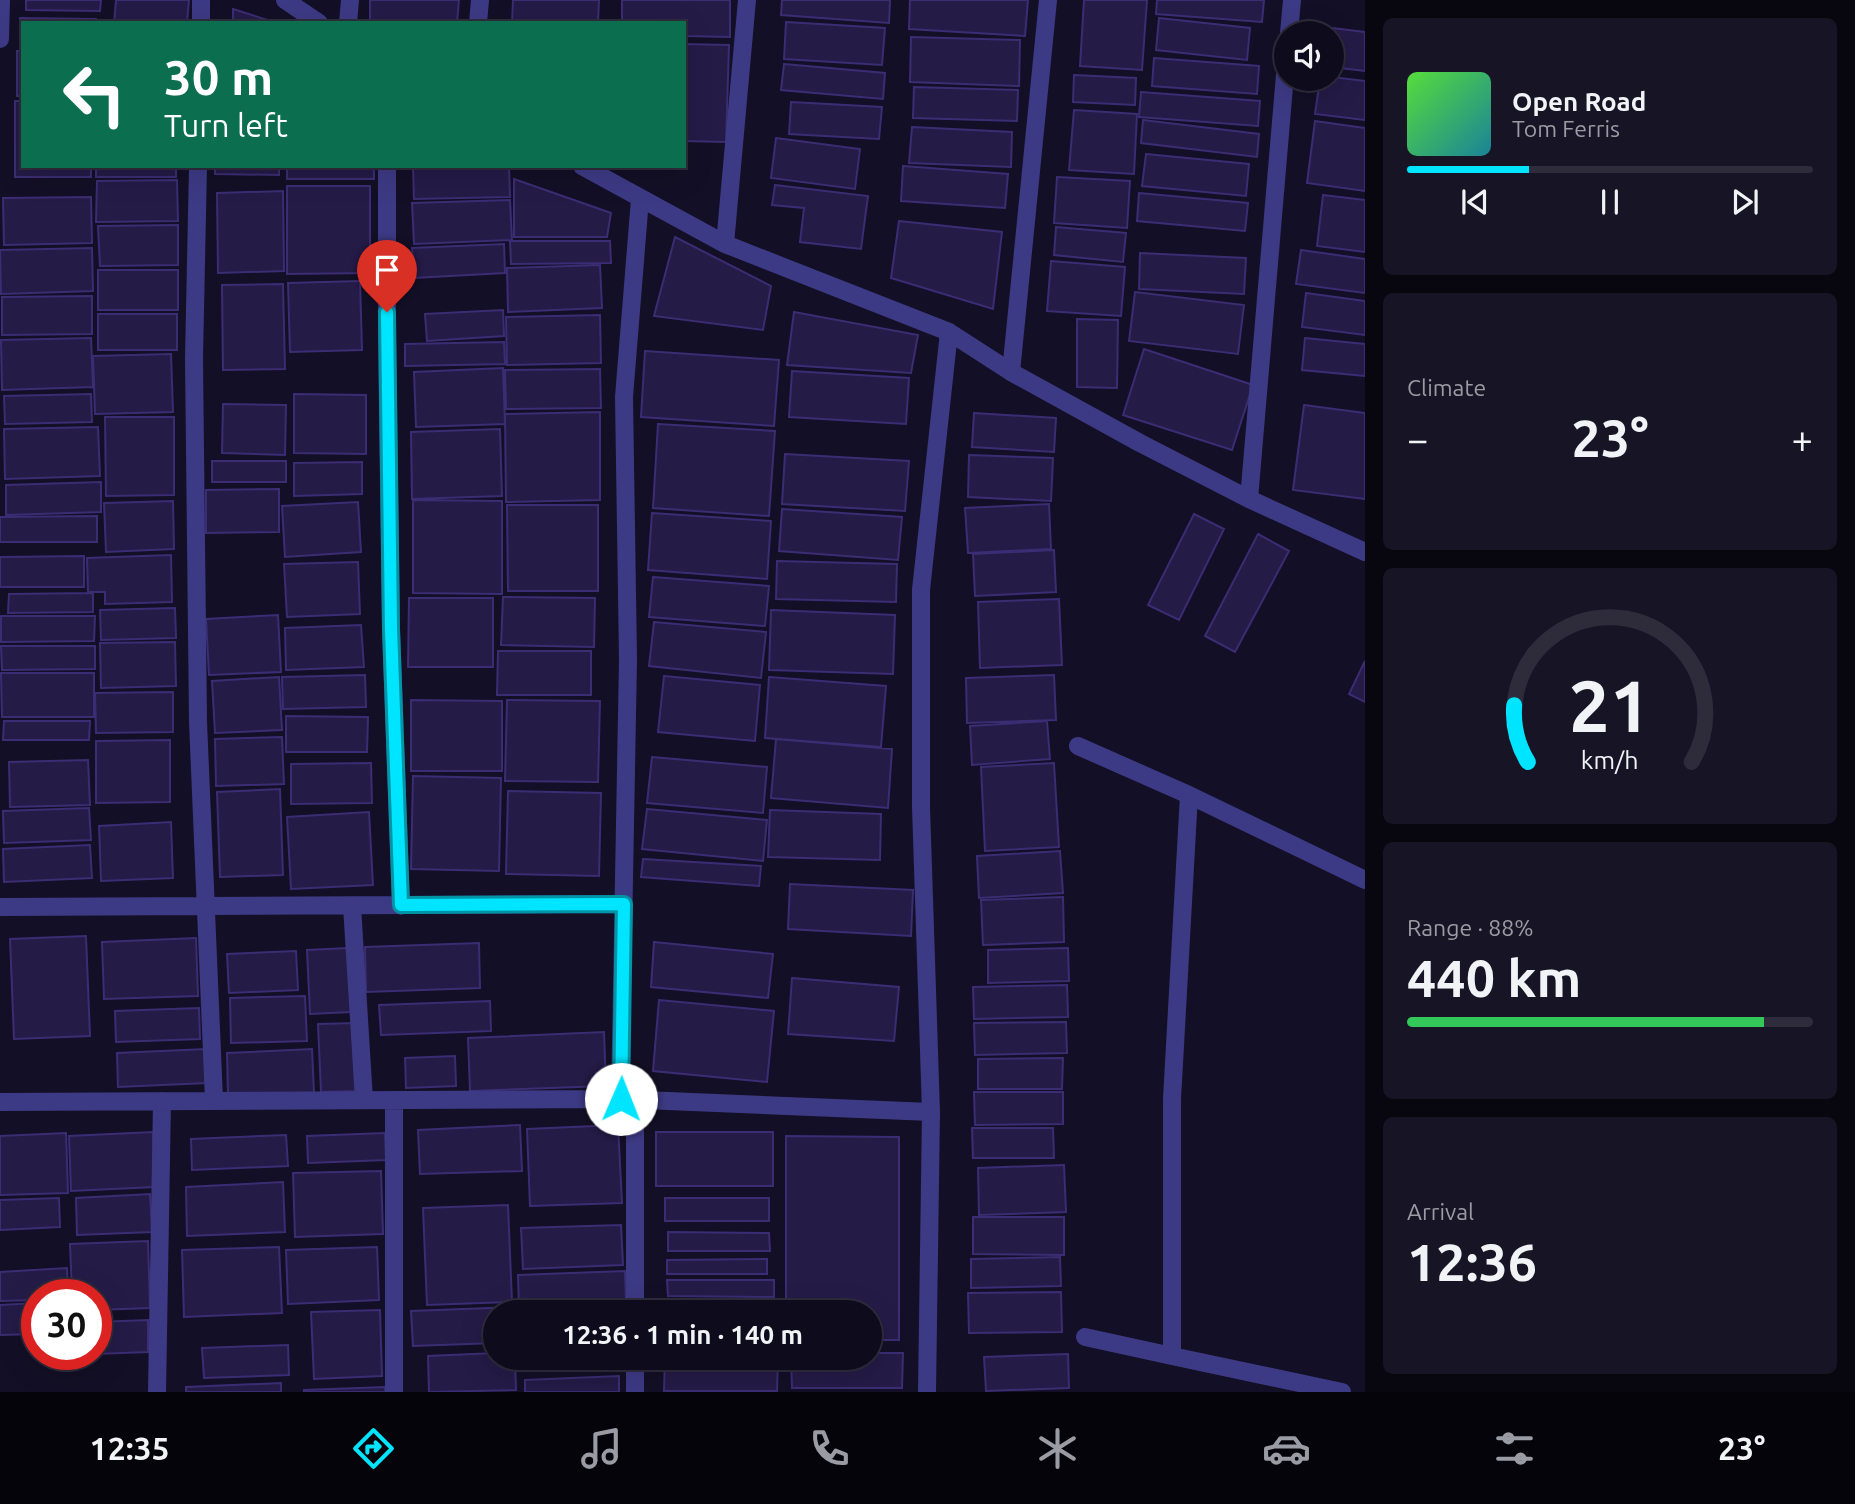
<!DOCTYPE html>
<html lang="en">
<head>
<meta charset="utf-8">
<style>
	body { margin:0; font-family:Ubuntu,sans-serif; background:#171425; color:#f1f3f6; height:100vh; display:flex; flex-direction:column; font-size:26px; white-space:nowrap }
	* { box-sizing:border-box; margin:0 }
	p { font-size:23px; color:#9b9ba3 }
	.icon { flex:none; width:38px; height:38px; fill:none; stroke:currentColor; stroke-width:2; stroke-linecap:round; stroke-linejoin:round }
	.map { position:relative; flex:1; overflow:hidden }
	.side { display:flex; flex-direction:column; gap:18px; padding:18px; background:#08060f; width:490px }
	.side>* { flex:none }
	.hud { position:absolute; left:21px; top:21px; width:665px; height:147px; border-radius:0px; box-shadow:0 7px 28px #0002,0 0 0 2px #2e2b3b; background:#0b6e4f; color:#fff; overflow:hidden }
	.buttons { position:absolute; left:1274px; top:21px; display:grid; gap:14px }
	.buttons a { display:grid; place-items:center; width:70px; height:70px; border-radius:50%; background:#0e0b1c; box-shadow:0 7px 28px #0002,0 0 0 2px #2e2b3b; font-size:35px }
	.speed { position:absolute; left:21px; top:1279px; display:flex; gap:14px; font-size:35px; font-weight:700; text-align:center }
	.speed>* { display:grid; place-content:center; width:91px; height:91px; border-radius:50%; background:#0e0b1c; box-shadow:0 7px 28px #0002,0 0 0 2px #2e2b3b; line-height:1 }
	.speed .limit { border:10px solid #d22; background:#fff; color:#111 }
	.pin { position:absolute; display:grid; place-items:center; width:60px; height:60px; color:#fff; margin:-72px -30px; border-radius:50% 50% 50% 0; rotate:-45deg; box-shadow:0 0 7px #0007 }
	.pin .icon { rotate:45deg }
	.me { position:absolute; width:77px; margin:-38px; rotate:1deg; stroke-linejoin:round; filter:drop-shadow(0 0 5px #0008) }
	.turn { display:flex; align-items:center; gap:24px; height:147px; padding:0 28px; font-size:32px }
	.turn .icon { width:91px; height:91px; stroke-width:2.5 }
	.turn b { display:block; font-size:49px; line-height:60px }
	.big { font-size:52px; font-weight:700; line-height:1.1 }
	.side .card { flex:1; display:flex; flex-direction:column; justify-content:center; gap:10px; min-width:0; padding:0 24px; border-radius:10px; background:#171425 }
	.side .dial { align-items:center; gap:0 }
	.dial svg { height:182px; overflow:visible; fill:none; stroke:#2e2b3b; stroke-width:7; stroke-linecap:round; text-anchor:middle }
	.dial text { fill:#f1f3f6; stroke:none }
	.song { display:flex; align-items:center; gap:21px }
	.cover { width:84px; height:84px; border-radius:10px; background:linear-gradient(135deg,hsl(110 70% 55%),hsl(190 70% 35%)) }
	.played { height:7px; border-radius:4px; background:linear-gradient(90deg,#00e5ff 30%,#2e2b3b 30%) }
	.keys { display:flex; justify-content:space-around; direction:ltr }
	.heat { display:flex; justify-content:space-between; align-items:center; font-size:38px; direction:ltr }
	.charge { height:10px; border-radius:5px; background:linear-gradient(90deg,#34c759 88%,#2e2b3b 0) }
	.trip { position:absolute; left:483px; top:1300px; width:399px; height:70px; border-radius:35px; background:#0e0b1c; box-shadow:0 7px 28px #0002,0 0 0 2px #2e2b3b; font-weight:700; line-height:70px; text-align:center }
	.tabs { display:flex; height:112px; justify-content:space-around; align-items:center; background:#06040b; color:#9b9ba3 }
	.tabs .icon { width:49px; height:49px }
	.tabs .current { color:#00e5ff }
	.tabs b { font-size:32px; color:#f1f3f6 }
	main { display:flex; flex:1; min-height:0 }
	.map>svg:first-child { display:block }
</style>
</head>
<body>
<main>
<div class="map">
<svg width="1365" height="1392" viewBox="0 0 1365 1392">
	<rect width="100%" height="100%" fill="#130f26"/>
	<path fill="#241b47" stroke="#3b2d73" stroke-width="2" d="M26,0h75l-1,11 -74,-1z
		M116,0h73l-2,23h-73z
		M370,0h89l-2,23h-87z
		M513,0h86l-1,23h-86z
		M622,0h108v37l-46,-1v-13h-62z
		M782,0h108l-1,23 -108,-8z
		M910,0h118l-3,36 -116,-7z
		M1084,0h63l-5,70 -62,-4z
		M1157,0h107l-2,22 -106,-8z
		M233,9l44,14h-44z
		M20,18l76,1v4h-73v23l-3,-1z
		M1159,18l91,10 -3,32 -91,-10z
		M786,22l99,6 -3,37 -98,-6z
		M1324,27l41,5v39l-33,-4v-34h-9z
		M911,37l109,3 -1,46 -109,-4z
		M684,44l45,1 -3,97 -42,-1z
		M17,51h6v45h-6z
		M1154,58l105,8 -2,28 -105,-8z
		M784,64l101,9 -2,26 -102,-9z
		M1074,75l62,3 -1,27 -62,-3z
		M1332,77l33,4v39l-50,-6 5,-35h12z
		M914,87l104,3 -1,31 -104,-3z
		M1141,92l119,9 -2,25 -119,-9z
		M15,101h8v65h68v11h-76z
		M791,102l91,5 -3,32 -90,-5z
		M1074,110l63,4 -3,60 -65,-4z
		M1143,120l116,14 -2,23 -116,-14z
		M1315,121l50,7v63l-58,-8z
		M912,127l100,5 -1,35 -102,-4z
		M776,138l84,11 -5,40 -84,-11z
		M1146,154l103,10 -3,32 -104,-10z
		M96,166h80v11h-80z
		M215,166h64v9l-64,-1z
		M287,166h87v13h-87z
		M413,166h96l1,31 -96,2z
		M903,166l105,8 -3,34 -104,-7z
		M1057,177l73,4 -3,47 -73,-5z
		M514,179l97,34 -4,24h-93z
		M177,180l1,41 -82,1 1,-41z
		M775,185l93,11 -7,53 -61,-7 4,-34 -32,-3z
		M287,186h83v87l-83,1z
		M283,191l1,80 -66,2 -1,-80z
		M1139,193l109,10 -3,28 -108,-10z
		M1323,195l42,5v52l-48,-6z
		M91,197l1,46 -88,2 -1,-47z
		M510,200l2,40 -98,4 -2,-41z
		M899,221l103,11 -9,77 -102,-31z
		M178,225v40l-78,1 -2,-40z
		M1056,227l70,6 -3,29 -69,-7z
		M675,237l96,49 -8,44 -109,-14z
		M510,241h100l1,22 -100,1z
		M504,244l1,29 -91,5 -2,-30z
		M92,248l1,43 -92,3 -1,-44z
		M1301,250l64,9v34l-69,-9z
		M1140,253l106,5 -2,36 -105,-5z
		M1051,261l74,6 -4,49 -74,-5z
		M600,265l2,43 -94,4 -1,-44z
		M98,270h80v40h-80z
		M360,281l2,69 -72,2 -2,-69z
		M283,284l2,85 -62,1 -1,-85z
		M1135,292l109,13 -6,49 -109,-13z
		M1306,293l59,8v34l-63,-8z
		M92,296v38l-90,1v-38z
		M503,310l1,26 -77,5 -2,-27z
		M794,312l124,23 -7,38 -124,-8z
		M98,314h79v36h-79z
		M600,315l1,48 -94,2 -1,-48z
		M1077,319l41,1 -1,68 -40,-1z
		M91,338l2,49 -91,3 -1,-50z
		M1305,338l60,6v32l-63,-6z
		M504,342l1,22 -100,2v-22z
		M1144,349l109,36 -21,65 -109,-35z
		M645,351l134,9 -5,66 -133,-9z
		M171,354l2,58 -78,2 -2,-58z
		M503,368l2,56 -89,3 -2,-55z
		M600,369l1,39 -95,1 -1,-39z
		M792,371l117,7 -3,46 -117,-7z
		M91,394l1,28 -87,2 -1,-28z
		M294,394l72,1v59l-72,-1z
		M223,404l63,1 -1,50 -63,-2z
		M1304,405l61,8v86l-72,-9z
		M600,412v88l-94,2 -1,-88z
		M974,413l82,5 -2,34 -82,-5z
		M105,417h69v78l-68,1z
		M658,424l117,7 -6,85 -116,-8z
		M98,427l2,49 -95,3 -1,-50z
		M500,429l2,67 -90,3 -1,-67z
		M785,454l124,7 -4,50 -123,-7z
		M969,455l84,3 -2,43 -83,-4z
		M212,461h74v21h-74z
		M362,462v32l-68,2v-33z
		M101,482v30l-95,3v-30z
		M279,489v43l-73,1v-43z
		M413,500l89,1v93l-89,-1z
		M173,501l1,48 -68,3 -2,-49z
		M358,502l3,50 -76,5 -3,-51z
		M1049,504l2,45 -83,4 -3,-45z
		M507,505h91v86h-90z
		M782,509l120,8 -4,43 -119,-9z
		M652,513l119,8 -4,58 -119,-9z
		M1194,514l30,15 -45,91 -31,-15z
		M97,516v26h-97v-25z
		M1258,534l31,17 -54,101 -30,-16z
		M1054,550l2,42 -81,4 -2,-42z
		M171,555l1,47 -67,2v-12h-17l-1,-34z
		M84,556v31h-84v-30z
		M777,561l120,3 -1,38 -120,-3z
		M358,562l2,52 -73,3 -3,-53z
		M653,577l116,9 -4,40 -116,-9z
		M93,593v19l-85,1 1,-19z
		M503,597l92,1 -1,49 -93,-2z
		M409,598h84v69h-85z
		M1059,599l3,66 -82,3 -2,-66z
		M175,608l1,30 -75,2 -1,-30z
		M771,610l124,5 -2,59 -124,-4z
		M278,615l3,57 -72,3 -3,-56z
		M1,616h94l-1,25 -93,1z
		M654,622l112,10 -5,46 -112,-12z
		M361,625l3,42 -78,3 -1,-42z
		M175,642l1,44 -75,2 -1,-45z
		M1,646h94v23l-93,1z
		M498,651h93v44h-94z
		M1365,661v41l-16,-8z
		M1,673h93v44h-92z
		M365,675l1,32 -83,2 -1,-32z
		M1054,675l2,45 -89,3 -1,-45z
		M664,676l96,9 -5,56 -97,-9z
		M279,677l3,53 -67,3 -3,-52z
		M769,677l117,9 -5,61 -116,-9z
		M173,692v40l-77,1 -1,-40z
		M411,700l91,1v70h-91z
		M507,700l93,1 -2,81 -93,-1z
		M286,716l82,1 -1,35h-81z
		M4,721h86l-1,19h-86z
		M1047,721l3,38 -78,6 -2,-39z
		M282,737l2,47 -68,2 -1,-47z
		M776,739l116,10 -4,59 -117,-10z
		M170,740v62l-74,1v-62z
		M652,757l115,10 -4,46 -116,-10z
		M88,760l2,45 -80,2 -1,-45z
		M371,763l1,40 -81,1v-40z
		M1054,763l5,84 -74,4 -4,-84z
		M413,776l88,2 -2,93 -88,-2z
		M280,789l3,86 -63,2 -3,-85z
		M508,791l93,2 -2,83 -93,-2z
		M89,808l2,32 -87,3 -1,-32z
		M647,809l120,11 -4,41 -121,-12z
		M770,810l111,4 -1,46 -112,-3z
		M369,812l4,73 -82,4 -4,-72z
		M171,822l2,56 -72,3 -2,-55z
		M90,845l2,33 -88,4 -1,-33z
		M1060,851l3,42 -84,5 -2,-42z
		M643,859l118,7 -2,20 -118,-9z
		M790,884l123,6 -2,46 -123,-7z
		M1063,897l1,45 -81,3 -2,-45z
		M86,936l4,100 -76,3 -4,-100z
		M196,938l2,58 -94,3 -2,-57z
		M654,942l119,12 -5,44 -117,-11z
		M479,943l1,45 -114,4 -1,-45z
		M348,948l3,64 -41,2 -3,-64z
		M1068,948l1,33 -81,2v-33z
		M296,951l2,39 -69,3 -2,-39z
		M792,978l107,9 -5,54 -106,-7z
		M1067,985l1,32 -94,2 -1,-32z
		M305,996l2,45 -76,2 -1,-45z
		M659,1000l115,11 -7,71 -114,-11z
		M490,1001l1,30 -110,4 -2,-30z
		M199,1008l1,31 -84,3 -1,-31z
		M1066,1022l1,31 -92,2 -1,-32z
		M357,1023l2,68 -38,1 -3,-68z
		M604,1032l2,54 -136,5 -2,-53z
		M206,1049l1,34 -89,4 -1,-34z
		M312,1049l2,44 -86,3 -1,-43z
		M455,1056l1,30 -50,2 -1,-30z
		M1063,1058l-1,31h-84v-30z
		M974,1092h89v32l-88,1z
		M520,1125l2,46 -102,3 -2,-44z
		M618,1125l4,78 -92,3 -3,-77z
		M972,1128h81l1,30h-81z
		M153,1132l2,55 -84,4 -2,-55z
		M656,1132h117v54h-117z
		M66,1133l2,60 -68,2v-59z
		M385,1133l1,27 -78,3 -1,-27z
		M286,1135l2,31 -96,4 -1,-31z
		M786,1136l113,1v203h-29v-28h-84z
		M1064,1165l2,47 -87,3 -1,-47z
		M381,1171l2,63 -88,3 -2,-64z
		M283,1182l2,50 -98,4 -1,-49z
		M150,1194l2,38 -75,3 -1,-37z
		M59,1198l1,29 -60,3v-30z
		M665,1198h104v23h-104z
		M508,1205l4,97 -85,3 -4,-97z
		M973,1217h91v38l-91,-1z
		M621,1225l2,40 -100,4 -2,-41z
		M668,1232l101,1 1,18h-102z
		M148,1241l2,67 -54,2v-15h-24l-2,-51z
		M279,1247l3,66 -98,4 -2,-67z
		M377,1247l2,53 -91,4 -2,-54z
		M1060,1257l1,29 -90,2v-29z
		M767,1259v15h-100v-14z
		M67,1268l1,27h-31v5l-37,1v-29z
		M625,1271l1,32 -107,4 -1,-32z
		M667,1280h107v17l-106,-1z
		M1061,1292l1,40 -93,1 -1,-40z
		M37,1303v31l-37,1v-30z
		M669,1303h107l-1,9h-106z
		M514,1307l1,5h-20v31l-82,3 -2,-35z
		M621,1307v5h-99v-1z
		M380,1310l2,66 -68,3 -3,-67z
		M148,1320v32l-52,2v-32z
		M288,1345l1,30 -85,3 -2,-30z
		M495,1353v5h20l1,32 -87,2 -1,-36z
		M870,1353h33l-1,35h-110l-1,-30h79z
		M1068,1354l1,34 -83,3 -2,-34z
		M665,1358h113l-1,33h-113z
		M619,1376v16h-94v-12z
		M281,1383v9h-95v-5z
		M385,1387v5h-81v-2z"/>
	<g fill="none" stroke-linecap="round" stroke-linejoin="round">
		<path stroke="#3d3a85" stroke-width="18" d="M285,0l34,23
			M201,23v-23
			M348,23l2,-23
			M478,23l2,-23
			M1289,33l3,-33
			M0,39l1,-39
			M198,166l-4,193 4,363 16,378
			M387,166v171l4,292 10,277
			M582,166l143,78 224,88 62,40 129,71 109,56 116,53
			M725,244l22,-244
			M1011,372l37,-372
			M1249,499l37,-436
			M1078,746l111,49
			M352,906l12,194
			M0,907l624,-3
			M620,1099l8,-440 -4,-262 16,-198
			M394,1100v292
			M0,1102l620,-3 311,13
			M635,1312v-213
			M1085,1337l87,19
			M157,1392l5,-291
			M635,1392v-34
			M927,1392l4,-280 -10,-305v-217l28,-258
			M1342,1392l-170,-36v-257l17,-304 176,85"/>
	</g>
	<g fill="none" stroke-linecap="round" stroke-linejoin="round">
		<g stroke="#0095a6" stroke-width="18">
			<path id="route" d="M387,312l4,317 10,276 223,-1 -3,195"/>
		</g>
		<use href="#route" stroke="#00e5ff" stroke-width="12"/>
	</g>
</svg>
<div class="buttons">
<a><svg class="icon" aria-label="sound" viewBox="0 0 24 24"><path d="M4 9h4l5-4v14l-5-4H4zM17 9q2 3 0 6"/></svg></a>
</div>
<div class="speed"><div class="limit">30</div></div>
<div class="pin" style="left:387px;top:312px;background:#d93025"><svg class="icon" aria-label="arrive" viewBox="0 0 24 24"><path d="M6 21V4h12l-3 4 3 4H6"/></svg></div>
<svg class="me" style="left:621px;top:1099px" viewBox="-20 -20 40 40"><circle r="19" fill="#fff"/><path d="M0-13L10 11 0 6-10 11z" fill="#00e5ff"/></svg>
<div class="trip">12:36 · 1 min · 140 m</div>
<div class="hud">
<div class="turn"><svg class="icon" aria-label="left" viewBox="0 0 24 24"><path d="M17 20v-9H6M10 6l-5 5 5 5"/></svg><div><b>30 m</b>Turn left</div></div>
</div>
</div>
<section class="side">
<div class="card">
<div class="song"><i class="cover"></i><div><b>Open Road</b><p>Tom Ferris</p></div></div>
<div class="played"></div>
<div class="keys"><svg class="icon" aria-label="previous" viewBox="0 0 24 24"><path d="M18 5L8 12l10 7zM5 5v14"/></svg><svg class="icon" aria-label="pause" viewBox="0 0 24 24"><path d="M8 5v14M16 5v14"/></svg><svg class="icon" aria-label="next" viewBox="0 0 24 24"><path d="M6 5l10 7-10 7zM19 5v14"/></svg></div>
</div>
<div class="card"><p>Climate</p>
<div class="heat"><a>−</a><b class="big">23°</b><a>+</a></div>
</div>
<div class="card dial"><svg viewBox="0 0 100 80">
<path d="M14 69A42 42 0 1 1 86 69"/>
<path d="M14 69A42 42 0 0 1 8 44" stroke="#00e5ff"/>
<text x="50" y="56" font-size="32" font-weight="700">21</text>
<text x="50" y="72" font-size="11">km/h</text>
</svg></div>
<div class="card"><p>Range · 88%</p><b class="big">440 km</b><div class="charge"></div></div>
<div class="card"><p>Arrival</p><b class="big">12:36</b></div>
</section>
</main>
<nav class="tabs">
<b>12:35</b>
<svg class="icon current" aria-label="directions" viewBox="0 0 24 24"><path d="M12 3l9 9-9 9-9-9zM9 14v-3h6M13 9l2 2-2 2"/></svg>
<svg class="icon" aria-label="music" viewBox="0 0 24 24"><path d="M9 18V5l10-2v13"/><circle cx="6" cy="18" r="3"/><circle cx="16" cy="16" r="3"/></svg>
<svg class="icon" aria-label="phone" viewBox="0 0 24 24"><path d="M5 4h4l2 5-3 2q2 4 5 5l2-3 5 2v4C11 20 4 13 5 4z"/></svg>
<svg class="icon" aria-label="climate" viewBox="0 0 24 24"><path d="M12 3v18M4 7l16 10M4 17L20 7"/></svg>
<svg class="icon" aria-label="car" viewBox="0 0 24 24"><path d="M5 17H2v-5l4-1 3-4h7l3 4 3 1v5h-3M9 17h6M6 11h13"/><circle cx="7" cy="17" r="2"/><circle cx="17" cy="17" r="2"/></svg>
<svg class="icon" aria-label="filters" viewBox="0 0 24 24"><path d="M4 7h16M4 17h16"/><circle cx="9" cy="7" r="2"/><circle cx="15" cy="17" r="2"/></svg>
<b>23°</b>
</nav>
</body>
</html>
